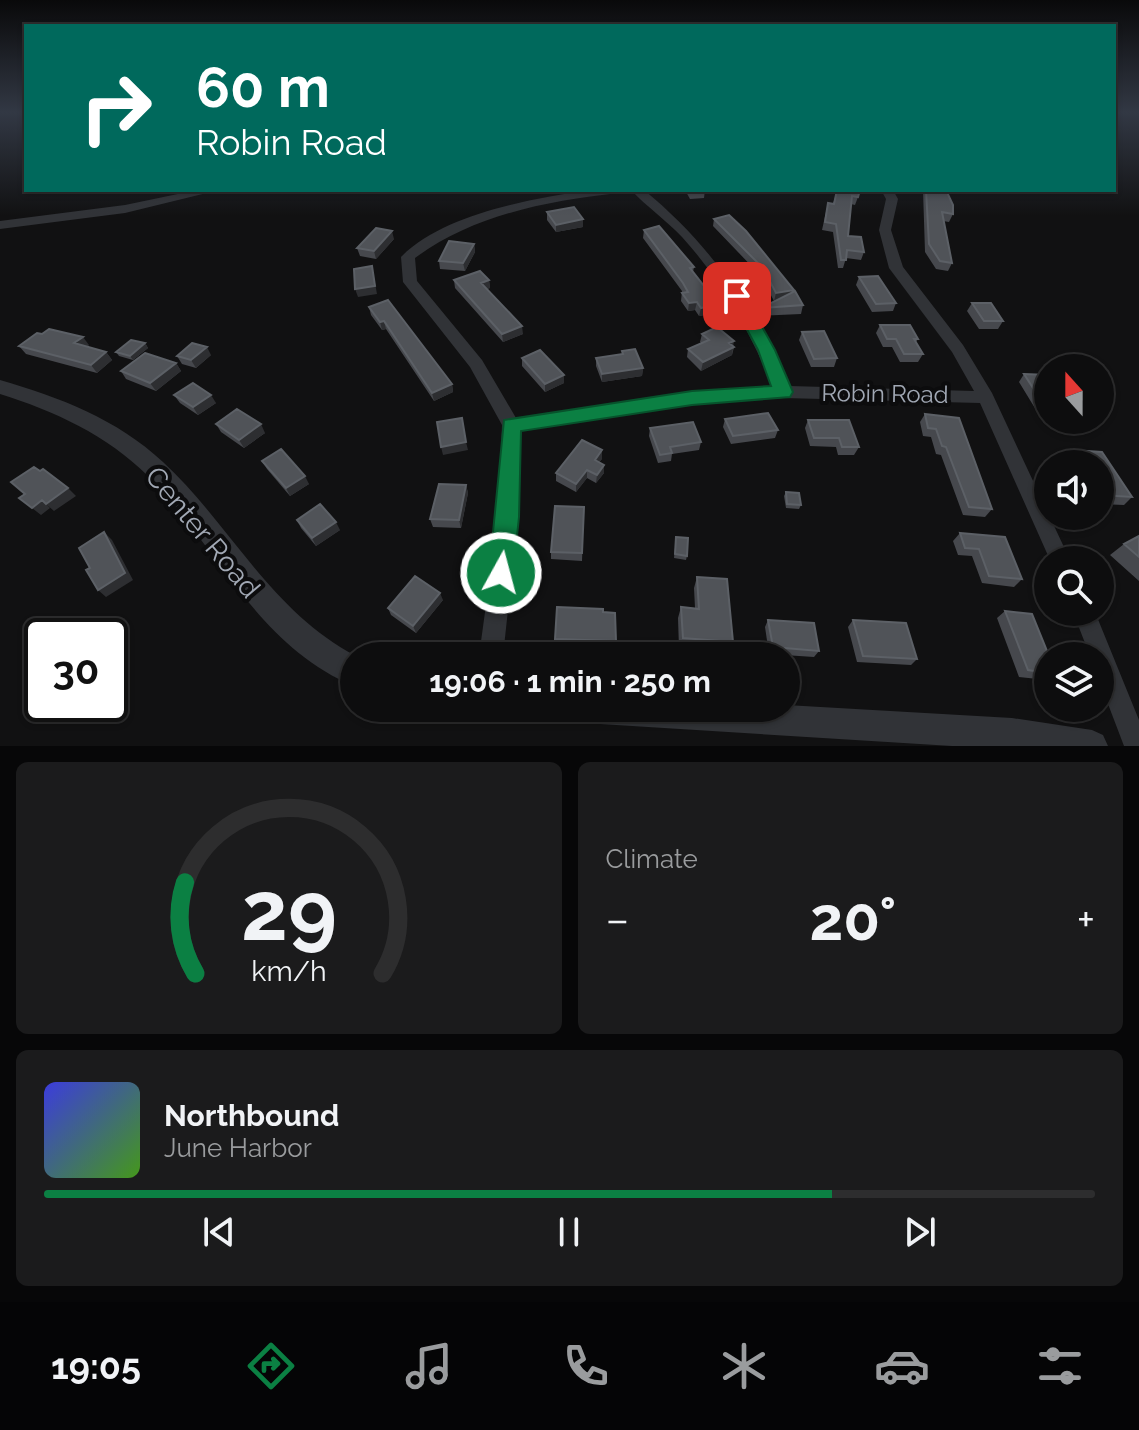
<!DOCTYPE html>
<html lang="en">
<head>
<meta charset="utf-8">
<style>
	body { margin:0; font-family:Raleway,sans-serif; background:#1b1b1c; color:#f1f3f6; height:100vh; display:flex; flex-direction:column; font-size:30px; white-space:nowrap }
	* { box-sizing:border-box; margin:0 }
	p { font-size:26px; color:#9a9c9e }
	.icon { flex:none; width:44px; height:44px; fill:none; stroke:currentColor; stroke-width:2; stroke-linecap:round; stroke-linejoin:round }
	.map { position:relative; height:746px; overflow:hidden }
	.details { display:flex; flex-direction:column; gap:16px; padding:16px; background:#070708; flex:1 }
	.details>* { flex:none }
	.hud { position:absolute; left:24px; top:24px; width:1092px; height:168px; border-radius:0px; box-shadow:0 2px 6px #0004,0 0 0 2px #2d2d2e; background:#00695c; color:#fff; overflow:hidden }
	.needle { width:52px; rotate:339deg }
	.controls { position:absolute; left:1034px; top:354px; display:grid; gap:16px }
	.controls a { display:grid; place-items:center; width:80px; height:80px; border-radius:50%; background:#0d0d0e; box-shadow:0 2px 6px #0004,0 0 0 2px #2d2d2e; font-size:40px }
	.speed { position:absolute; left:24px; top:618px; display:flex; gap:16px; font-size:40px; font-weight:700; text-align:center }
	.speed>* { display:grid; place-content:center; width:104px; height:104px; border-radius:50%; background:#0d0d0e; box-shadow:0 2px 6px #0004,0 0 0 2px #2d2d2e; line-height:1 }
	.speed .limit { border:4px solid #111; border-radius:12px; background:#fff; color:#111 }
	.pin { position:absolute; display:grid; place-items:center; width:68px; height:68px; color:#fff; margin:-34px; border-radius:16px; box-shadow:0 4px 12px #0006 }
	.me { position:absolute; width:88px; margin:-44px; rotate:7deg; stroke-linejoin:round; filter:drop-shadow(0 0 6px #0008) }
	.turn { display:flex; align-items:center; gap:28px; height:168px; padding:0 40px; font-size:36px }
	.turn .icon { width:104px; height:104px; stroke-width:2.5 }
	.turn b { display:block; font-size:56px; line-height:68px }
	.big { font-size:60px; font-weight:700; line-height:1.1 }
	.details .tile { flex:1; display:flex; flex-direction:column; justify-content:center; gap:12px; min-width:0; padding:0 28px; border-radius:12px; background:#1b1b1c }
	.details .dial { align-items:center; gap:0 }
	.dial svg { height:208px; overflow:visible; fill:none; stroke:#2d2d2e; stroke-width:7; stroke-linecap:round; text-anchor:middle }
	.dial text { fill:#f1f3f6; stroke:none }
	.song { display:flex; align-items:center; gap:24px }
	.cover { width:96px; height:96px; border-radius:12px; background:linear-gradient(135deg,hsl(240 70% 55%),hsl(100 70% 35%)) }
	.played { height:8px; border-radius:4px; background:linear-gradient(90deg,#0b8043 75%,#2d2d2e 75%) }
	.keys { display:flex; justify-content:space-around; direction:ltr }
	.heat { display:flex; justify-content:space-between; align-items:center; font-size:44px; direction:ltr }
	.details .tiles { flex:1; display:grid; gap:16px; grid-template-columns:1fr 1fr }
	.tile:last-child { grid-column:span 2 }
	.trip { position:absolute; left:340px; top:642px; width:460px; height:80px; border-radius:40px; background:#0d0d0e; box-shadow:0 2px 6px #0004,0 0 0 2px #2d2d2e; font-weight:700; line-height:80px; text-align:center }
	.tabs { display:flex; height:128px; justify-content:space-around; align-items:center; background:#050506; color:#9a9c9e }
	.tabs .icon { width:56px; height:56px }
	.tabs .selected { color:#0b8043 }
	.tabs b { font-size:36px; color:#f1f3f6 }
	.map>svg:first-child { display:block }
</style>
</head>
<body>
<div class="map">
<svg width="1139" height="746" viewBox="0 0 1139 746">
	<rect width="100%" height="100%" fill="#111112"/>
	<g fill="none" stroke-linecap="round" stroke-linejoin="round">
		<path fill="#313337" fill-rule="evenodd" d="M197,190h22l-94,23 -125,16v-8l125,-16z
			M588,190h36l-6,3c-71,8 -145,22 -203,65l2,23 65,79 34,58 176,-26 81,-5c-23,-55 -51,-106 -91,-150 -16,-17 -35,-30 -51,-47h13c66,54 110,119 145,196l185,5 -22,-39 -63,-84 -10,-38 7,-31 -5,-9h12l5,9 -7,31 12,37 60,78 29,48 78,167h-20l-70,-157 -197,-5 -91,6 -172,26 -2,87 -15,139h-24l19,-139 4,-92 -32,-58 -67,-85 -2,-25c42,-43 130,-58 187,-67z
			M1073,612h22l44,108v26h-15l-24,-63v-27h-10z"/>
		<path fill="#313337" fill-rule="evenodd" d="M0,380c59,17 117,39 163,82 68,63 107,149 193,194l-2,30c-98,-41 -136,-139 -206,-210 -41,-41 -94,-65 -148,-82z
			M786,705l226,13 80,12 11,5 5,11h-156l-368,-23 -11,-4 -4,-11h217z"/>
	</g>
	<path fill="#46484d" d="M685,190h20l-1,8 -14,1z
		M837,190l21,7 -3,8 -4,-1 -3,32 16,16 -3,8 -15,-2 -3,10h-5l-5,-36 -11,-2 6,-27 5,1z
		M916,190h30l7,24 -4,8 -6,-1 9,42 -4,8 -12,-2 -11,-17 -2,-62z
		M547,212l36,15 -27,5 -9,-12z
		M714,219l80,73 9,13 -2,9 -43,2 3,-8 13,-7 -13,-25 -48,-50z
		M644,230l50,37 -1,5 25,32 -1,9 -18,3 -4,-6 -7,1 -7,-10 1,-10 -39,-53z
		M394,239l-18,20 -16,-3 -3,-8z
		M474,244l1,8 -10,19 -25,-2 -1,-8z
		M859,277l37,26 -3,8 -21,1 -16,-27z
		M454,280h35l1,8 -3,1 36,45 -20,8 -48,-54z
		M972,303l31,18 -5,8h-19l-12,-18z
		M369,307l83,77 1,8 -19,9 -48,-72 -4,1 -11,-15z
		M880,325l38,14 -2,3 7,12 -5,8h-18l-8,-15h-9l-7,-14z
		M802,332l35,26 -3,9h-23l-12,-27z
		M702,334l31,12 1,1 -2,8 -31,16 -14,-14 1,-8 13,-6 -1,-1z
		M145,343l3,5 -15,12 -14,-4 -3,-4z
		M89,345l-3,2 20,5 6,8 -15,13 -71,-19 -7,-8z
		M622,351l21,17 -1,8 -40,6 -6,-16v-8l26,-4z
		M211,355l-15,13 -14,-4 -5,-8z
		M522,358l42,17v8l-19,9 -23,-26z
		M176,363l5,8 -25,20 -30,-12 -5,-8z
		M1024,374l24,1v45h24l-4,4 -24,-1 -25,-41z
		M174,395l42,8 -18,12 -18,-12z
		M925,414l34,4 33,91 -7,8 -22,-2 -22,-60 -5,-1 -5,-17 -8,-1 -3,-14z
		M725,419l53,11 -3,8 -44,6 -8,-17z
		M808,420l51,27 -5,8h-16l-2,-8 -26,-1 -5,-18z
		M216,424l49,9 -21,15 -23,-16z
		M650,428l51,14 -2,8 -27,4 -1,7 -13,2 -9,-27z
		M1072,450l30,2 30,45 -8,8 -24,-1v-40h-32l-3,-6z
		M602,459l-3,3 5,11 -8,10 -9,-5 -11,14 -20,-11v-8z
		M262,461l47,23 -19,12 -23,-27z
		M466,485l2,8 -7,35 -28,-1 -3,-8z
		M786,492l15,13 -2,4 -13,-1 -2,-12z
		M584,507l-2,54 -31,-2v-7z
		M297,520l43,10 -24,16 -15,-18z
		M960,533l62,46 -8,8 -32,-4 -10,-27 -14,-1 -5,-14z
		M1139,536v45l-29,-26 14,-11z
		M676,537l11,19 -1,4 -12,-2z
		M697,577l36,65 -4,10 -50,-4 -1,-30 3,-11 14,1 -1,-20z
		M443,600l-27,33 -25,-18 -3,-7z
		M1005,611l43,45v23l-1,1 -28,-3 -22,-59z
		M603,612l13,29 -1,7 -59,-2 -1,-7z
		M768,620l51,31 -5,6 -45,-3 -4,-27z
		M853,620l64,39 -6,6 -54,-3 -9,-35z"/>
	<path fill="#2d2e31" d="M583,219v8l-27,5v-7z
		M392,231l2,8 -18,20 -2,-8z
		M474,244l1,8 -10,19 -2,-8z
		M372,266l5,28 -19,3 -3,-8z
		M489,280l1,8 -8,3 -1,-8z
		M794,290l-2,8 -18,3 2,-8z
		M697,302l-2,8 -7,1 1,-8z
		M718,304l-1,9 -18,3 2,-8z
		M384,321l2,8 -4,1 -2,-8z
		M522,326l1,8 -20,8 -1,-8z
		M83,337l6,8 -9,7 -6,-9z
		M734,341l-2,14 -31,16 2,-9z
		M145,343l3,5 -15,12 -3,-4z
		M207,347l4,8 -15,13 -5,-8z
		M106,352l6,8 -15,13 -6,-8z
		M176,363l5,8 -25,20 -6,-8z
		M643,368l-1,8 -40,6v-8z
		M564,375v8l-19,9v-8z
		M452,384l1,8 -19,9 -2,-8z
		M211,395l5,8 -18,12 -5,-8z
		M261,424l4,9 -21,15 -5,-8z
		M466,442l2,8 -25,5 -2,-8z
		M602,450v9l-8,9 1,-8z
		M604,465v8l-8,10 1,-8z
		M587,470v8l-11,14v-8z
		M305,476l4,8 -19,12 -4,-8z
		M466,485l2,8 -7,35 -2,-8z
		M68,488l8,8 -22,15 -8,-7z
		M42,500l8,8 -9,7 -9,-7z
		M336,522l4,8 -24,16 -4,-8z
		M104,532l8,8 21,40 -27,17 -8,-7z
		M440,593l3,7 -27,33 -3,-7z"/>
	<path fill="#505358" stroke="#5c6066" stroke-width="2" d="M837,190h23l-2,7 -6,-1 -4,40 13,1 3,15 -17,-2 -1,10h-5l-5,-36 -11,-2 3,-19 6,1z
		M926,190h20l7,15v9l-11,-2 10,51 -12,-2 -11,-17z
		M574,207l9,12 -27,6 -9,-13z
		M729,215l17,16 48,59 -18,3 -13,-25 -49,-49z
		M659,226l35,41 -4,1 28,36 -17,4 -4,-6 -8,1 -7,-10 6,-1 -5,-9 -39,-53z
		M376,228l16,3 -18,20 -17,-3z
		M449,241l25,3 -11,19 -24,-2z
		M372,266l3,20 -20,3 -1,-20z
		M480,271l9,9 -8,3 41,43 -20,8 -48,-54z
		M878,276l18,27 -20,1 -17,-27z
		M795,291l8,14 -42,3z
		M388,300l64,84 -20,9 -48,-72 -4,1 -11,-15z
		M972,303h19l12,18h-19z
		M880,325h30l8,14h-4l9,15h-19l-8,-15h-9z
		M717,327l17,14 -5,2 5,4 -31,15 -15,-13 21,-9 -7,-6z
		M49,329l34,8 -9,6 32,9 -15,13 -72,-19 18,-13 5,1z
		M824,331l13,27 -23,1 -12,-27z
		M131,340l14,3 -15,13 -14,-4z
		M192,343l15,4 -16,13 -14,-4z
		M635,349l8,19 -41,6 -6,-16 27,-4 -1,-3z
		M540,350l24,25 -19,9 -23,-26z
		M145,353l31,10 -26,20 -29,-12z
		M1024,374l24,1v36z
		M193,383l18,12 -18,12 -19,-12z
		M237,409l24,15 -22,16 -23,-16z
		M768,413l10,17 -45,6 -8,-17z
		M925,414l34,4 33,91 -23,-2 -23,-60 -4,-1 -6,-17 -8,-1z
		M462,418l4,24 -25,5 -4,-25z
		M808,420h41l10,27h-17l-3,-9h-25z
		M693,422l8,20 -31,5 2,6 -12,2 -10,-27z
		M582,440l20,10 -7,10 9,5 -7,10 -10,-5 -11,14 -20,-11z
		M281,449l24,27 -19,12 -24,-27z
		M1072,450l30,2 30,45 -32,-2v-31h-19z
		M34,467l6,4 3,-2 25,19 -22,16 -4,-4 -10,8 -13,-10 6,-4 -14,-12z
		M439,484l27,1 -7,35 -29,-1z
		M786,492l13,1 2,12 -14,-1z
		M320,504l16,18 -24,16 -15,-18z
		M555,506l29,1 -2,46 -31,-1z
		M104,532l21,41 -27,17 -12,-20 4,-2 -11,-20z
		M960,533l45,4 17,42 -33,-3 -10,-27 -14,-1z
		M1139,536v21l-15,-13z
		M676,537l12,1 -1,18 -12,-2z
		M415,576l25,17 -27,33 -25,-18z
		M697,577l30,2 6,63 -50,-4 -2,-31 18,2z
		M557,607l46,2v3l12,1 1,28 -61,-2z
		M1005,611l27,3 17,42 -1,17 -20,-3z
		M768,620l46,3 5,28 -46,-4z
		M853,620l53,3 11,36 -54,-3z"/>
	<linearGradient id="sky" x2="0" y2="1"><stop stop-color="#09090a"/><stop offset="0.52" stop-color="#323844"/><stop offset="1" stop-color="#323844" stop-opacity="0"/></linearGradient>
	<rect width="1139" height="216" fill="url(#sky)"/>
	<path fill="#0b8043" stroke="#07532c" stroke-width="2" d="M737,291l8,5 30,54 18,42 -3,5 -98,8 -171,26 -2,86 -6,56 -4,8 -8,3 -8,-3 -4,-8 15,-153 188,-29 79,-5 -13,-36 -29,-54z"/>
	<g text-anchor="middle" stroke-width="8" stroke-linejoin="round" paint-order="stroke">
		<g font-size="24" fill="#a1a8b4" stroke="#0c0c0d">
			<text transform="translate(885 394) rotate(1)" y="8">Robin Road</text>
		</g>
		<g font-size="28" fill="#a1a8b4" stroke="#0c0c0d">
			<text transform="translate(203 532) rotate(50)" y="10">Center Road</text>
		</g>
	</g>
</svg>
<div class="controls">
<a><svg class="needle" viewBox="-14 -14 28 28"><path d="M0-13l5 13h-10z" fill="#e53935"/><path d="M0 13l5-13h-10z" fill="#9a9c9e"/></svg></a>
<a><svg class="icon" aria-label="sound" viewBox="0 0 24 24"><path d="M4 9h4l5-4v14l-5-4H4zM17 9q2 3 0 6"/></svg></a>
<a><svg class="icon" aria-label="search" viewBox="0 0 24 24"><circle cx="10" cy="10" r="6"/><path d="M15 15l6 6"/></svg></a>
<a><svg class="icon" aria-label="layers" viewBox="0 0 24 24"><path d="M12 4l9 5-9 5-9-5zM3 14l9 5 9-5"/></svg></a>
</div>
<div class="speed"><div class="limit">30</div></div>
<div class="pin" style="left:737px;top:296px;background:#d93025"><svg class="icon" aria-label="arrive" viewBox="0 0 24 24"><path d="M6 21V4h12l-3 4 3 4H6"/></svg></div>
<svg class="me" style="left:501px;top:573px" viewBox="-20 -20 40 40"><circle r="17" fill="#0b8043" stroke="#fff" stroke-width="3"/><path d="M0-11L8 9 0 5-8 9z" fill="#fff"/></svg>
<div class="trip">19:06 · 1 min · 250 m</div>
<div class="hud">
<div class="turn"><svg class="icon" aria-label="right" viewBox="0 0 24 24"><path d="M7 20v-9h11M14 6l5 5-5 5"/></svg><div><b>60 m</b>Robin Road</div></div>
</div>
</div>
<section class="details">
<div class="tiles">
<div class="tile dial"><svg viewBox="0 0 100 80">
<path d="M14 69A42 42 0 1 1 86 69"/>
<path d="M14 69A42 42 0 0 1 10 34" stroke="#0b8043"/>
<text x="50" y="56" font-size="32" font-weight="700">29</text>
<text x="50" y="72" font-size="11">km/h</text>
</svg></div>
<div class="tile"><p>Climate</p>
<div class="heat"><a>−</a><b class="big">20°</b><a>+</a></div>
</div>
<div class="tile">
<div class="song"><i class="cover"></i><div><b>Northbound</b><p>June Harbor</p></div></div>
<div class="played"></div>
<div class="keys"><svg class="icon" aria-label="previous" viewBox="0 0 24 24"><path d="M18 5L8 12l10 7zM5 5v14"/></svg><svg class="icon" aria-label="pause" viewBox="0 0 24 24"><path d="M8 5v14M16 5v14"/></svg><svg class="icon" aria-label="next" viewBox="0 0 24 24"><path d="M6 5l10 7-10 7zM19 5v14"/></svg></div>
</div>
</div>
</section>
<nav class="tabs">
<b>19:05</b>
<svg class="icon selected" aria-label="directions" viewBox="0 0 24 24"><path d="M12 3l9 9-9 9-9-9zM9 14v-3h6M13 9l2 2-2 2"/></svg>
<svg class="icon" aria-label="music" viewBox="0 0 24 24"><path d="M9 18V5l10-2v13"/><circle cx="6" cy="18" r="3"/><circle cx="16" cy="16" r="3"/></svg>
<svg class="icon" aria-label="phone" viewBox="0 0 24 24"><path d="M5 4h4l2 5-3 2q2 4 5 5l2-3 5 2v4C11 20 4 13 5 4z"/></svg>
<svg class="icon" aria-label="climate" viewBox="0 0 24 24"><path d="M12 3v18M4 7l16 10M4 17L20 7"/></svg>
<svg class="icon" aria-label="car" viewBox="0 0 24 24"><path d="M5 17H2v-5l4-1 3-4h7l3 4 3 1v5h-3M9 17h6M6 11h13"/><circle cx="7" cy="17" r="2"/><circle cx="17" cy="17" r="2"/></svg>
<svg class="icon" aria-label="filters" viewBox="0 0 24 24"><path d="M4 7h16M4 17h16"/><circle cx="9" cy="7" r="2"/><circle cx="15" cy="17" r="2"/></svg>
</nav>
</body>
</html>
